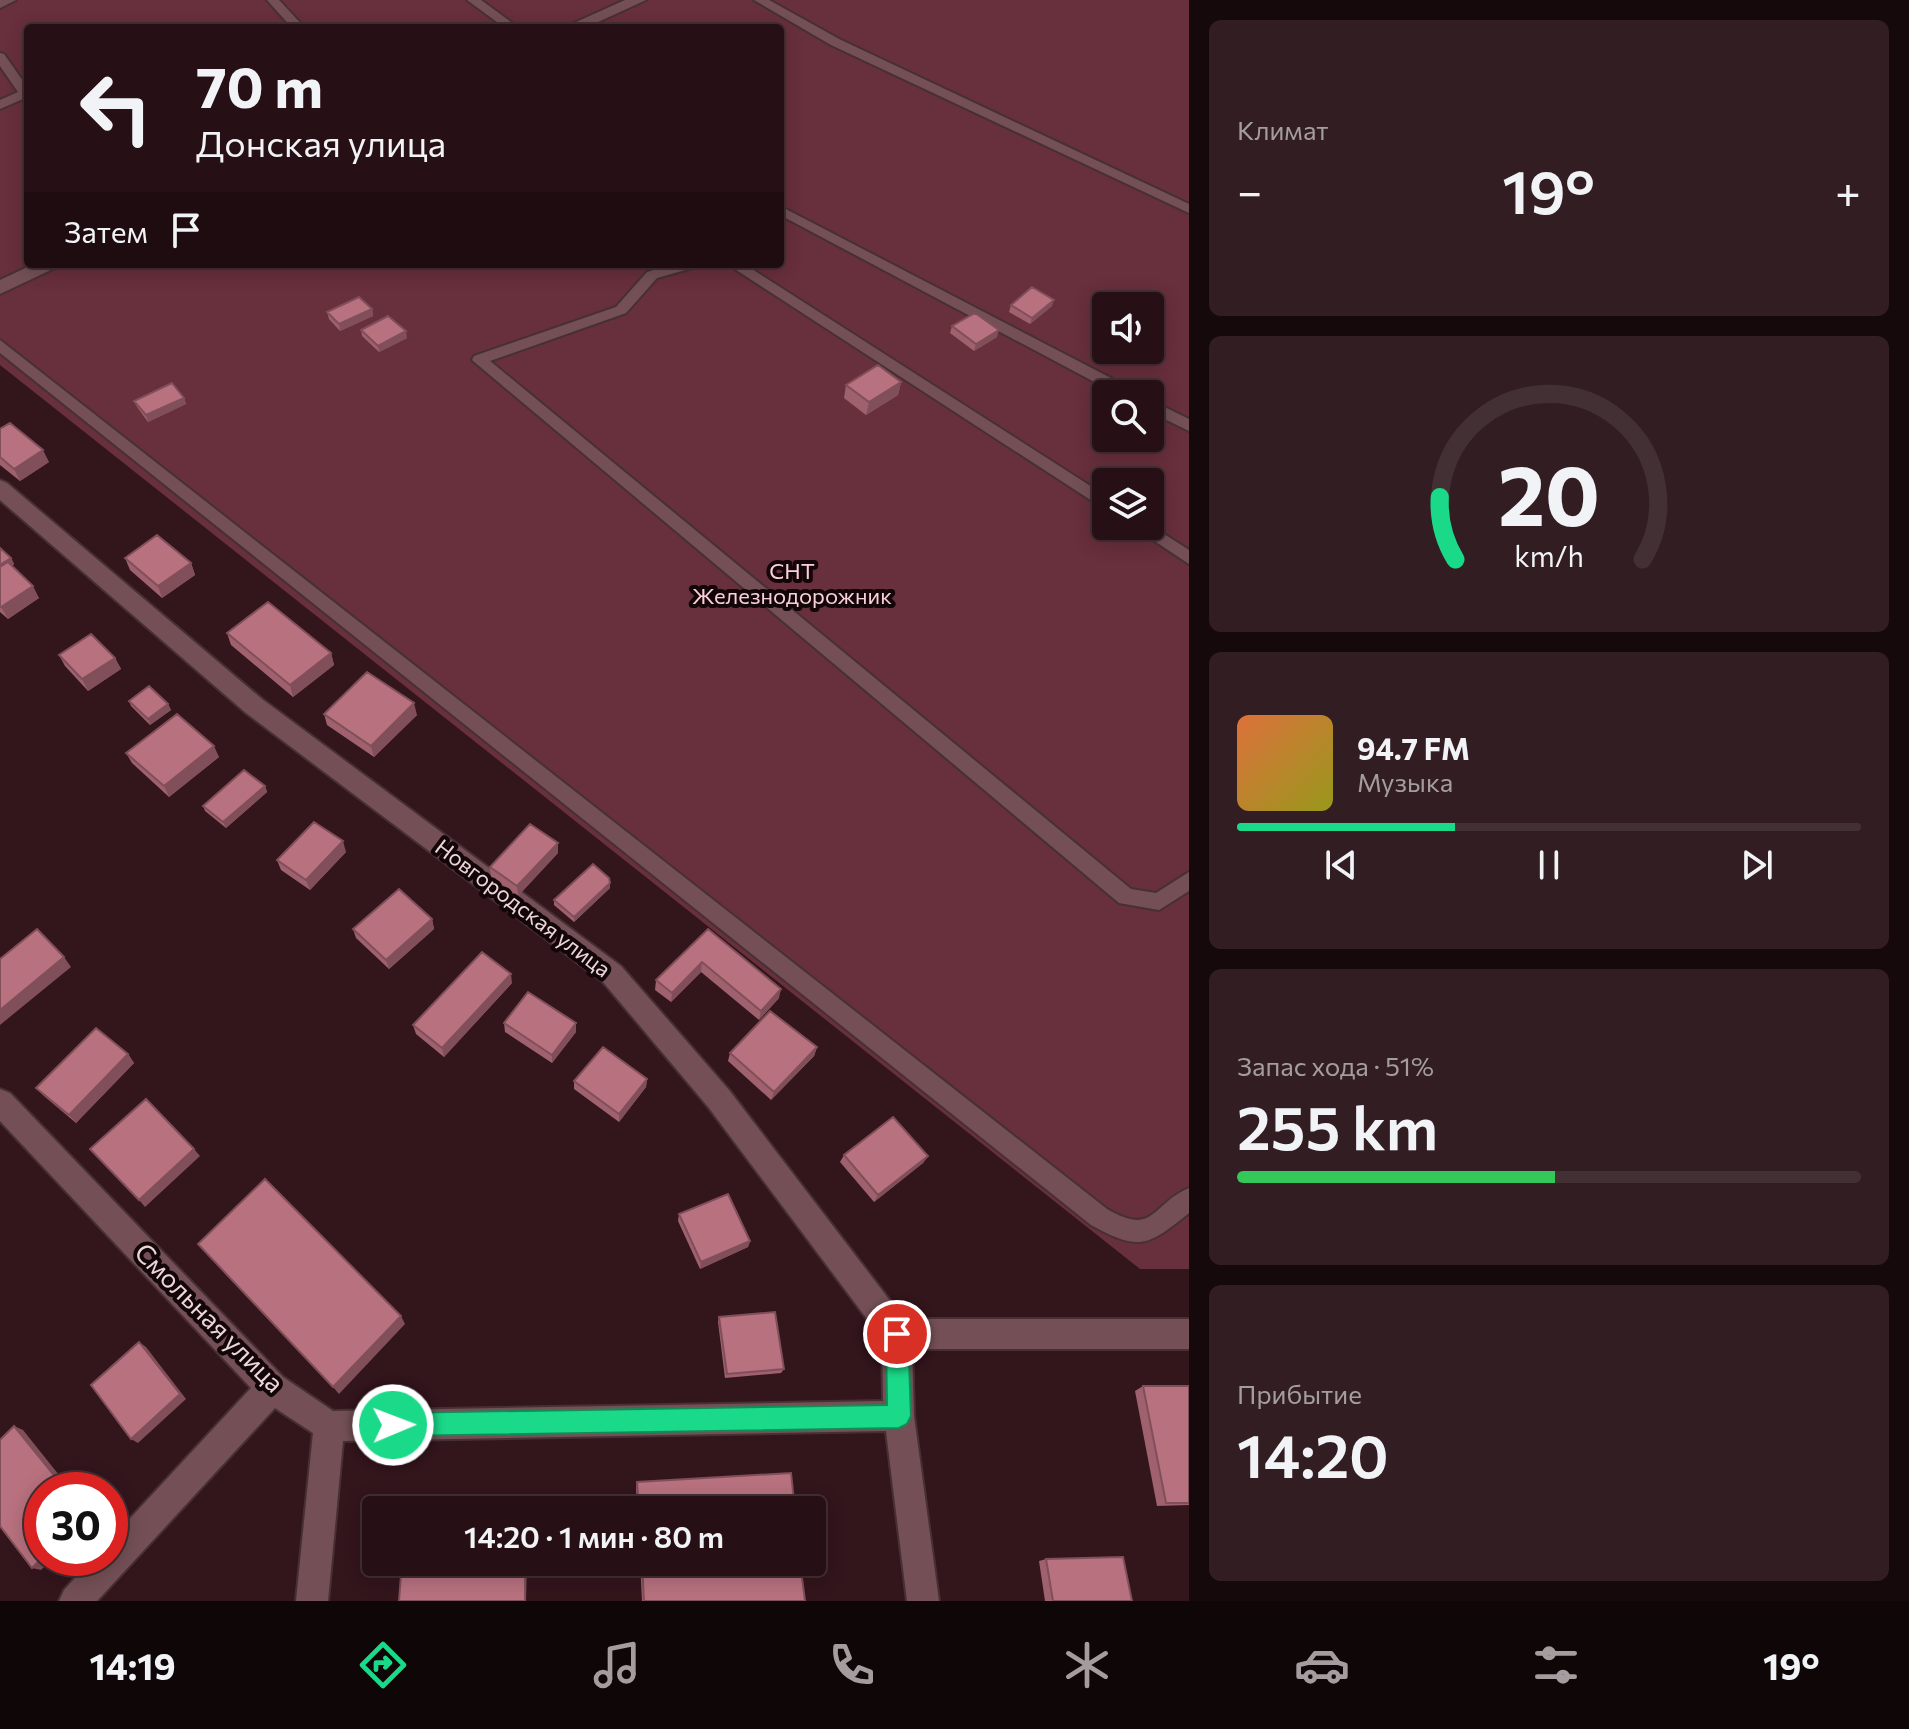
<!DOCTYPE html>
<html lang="ru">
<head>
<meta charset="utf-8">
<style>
	body { margin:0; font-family:Commissioner,sans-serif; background:#321e22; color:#f1f3f6; height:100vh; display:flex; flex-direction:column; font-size:30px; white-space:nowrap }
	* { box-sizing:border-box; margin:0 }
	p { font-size:26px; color:#a49da0 }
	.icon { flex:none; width:44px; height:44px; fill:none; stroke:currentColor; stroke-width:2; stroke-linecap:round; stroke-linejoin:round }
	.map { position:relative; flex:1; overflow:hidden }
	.drawer { display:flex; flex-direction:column; gap:20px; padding:20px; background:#15090c; width:720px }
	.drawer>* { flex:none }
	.hud { position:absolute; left:24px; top:24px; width:760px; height:244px; border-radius:8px; box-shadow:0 4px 20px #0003,0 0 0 2px #423034; background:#261015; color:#f1f3f6; overflow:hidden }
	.controls { position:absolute; left:1092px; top:292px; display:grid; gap:16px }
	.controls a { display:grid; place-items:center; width:72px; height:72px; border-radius:8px; background:#261015; box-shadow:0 4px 20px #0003,0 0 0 2px #423034; font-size:40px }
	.speed { position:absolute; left:24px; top:1472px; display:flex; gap:16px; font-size:40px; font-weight:700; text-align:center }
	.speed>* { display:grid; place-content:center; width:104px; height:104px; border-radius:50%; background:#261015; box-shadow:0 4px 20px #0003,0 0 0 2px #423034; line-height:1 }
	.speed .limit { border:12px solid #d22; background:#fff; color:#111 }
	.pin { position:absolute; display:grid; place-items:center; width:68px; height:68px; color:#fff; margin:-34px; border:4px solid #fff; border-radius:50%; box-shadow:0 2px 8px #0007 }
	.me { position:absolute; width:88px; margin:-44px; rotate:89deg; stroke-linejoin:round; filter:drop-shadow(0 0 6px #0008) }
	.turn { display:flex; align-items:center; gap:28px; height:168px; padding:0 40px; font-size:36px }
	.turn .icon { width:104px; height:104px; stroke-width:2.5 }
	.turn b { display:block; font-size:56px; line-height:68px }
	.then { display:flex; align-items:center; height:76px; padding:0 40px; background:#0003; gap:16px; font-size:30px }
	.big { font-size:60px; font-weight:600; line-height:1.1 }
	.drawer .widget { flex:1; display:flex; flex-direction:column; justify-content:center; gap:12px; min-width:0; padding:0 28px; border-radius:12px; background:#321e22 }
	.drawer .dial { align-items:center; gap:0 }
	.dial svg { height:208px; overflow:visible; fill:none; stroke:#423034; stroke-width:7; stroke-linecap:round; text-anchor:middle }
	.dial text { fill:#f1f3f6; stroke:none }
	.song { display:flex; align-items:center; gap:24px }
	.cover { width:96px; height:96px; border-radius:12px; background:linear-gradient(135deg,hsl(20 70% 55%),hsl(60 70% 35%)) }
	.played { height:8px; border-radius:4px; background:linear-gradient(90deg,#1ad988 35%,#423034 35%) }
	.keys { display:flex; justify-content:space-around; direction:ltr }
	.heat { display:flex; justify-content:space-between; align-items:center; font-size:44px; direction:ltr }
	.charge { height:12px; border-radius:6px; background:linear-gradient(90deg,#34c759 51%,#423034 0) }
	.trip { position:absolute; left:362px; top:1496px; width:464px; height:80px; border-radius:8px; background:#261015; box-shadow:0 4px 20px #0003,0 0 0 2px #423034; font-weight:600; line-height:80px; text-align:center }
	.menu { display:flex; height:128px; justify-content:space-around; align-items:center; background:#0f0608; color:#a49da0 }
	.menu .icon { width:56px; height:56px }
	.menu .on { color:#1ad988 }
	.menu b { font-size:36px; color:#f1f3f6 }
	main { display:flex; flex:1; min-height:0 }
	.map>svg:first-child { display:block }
</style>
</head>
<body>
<main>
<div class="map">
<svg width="1189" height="1601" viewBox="0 0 1189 1601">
	<rect width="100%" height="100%" fill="#33151c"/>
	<path fill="#682f3c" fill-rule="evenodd" d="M0,0h1189v1269h-49l-1140,-904zM28,28h752v236h-752zM1106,306h44v44h-44zM1106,394h44v44h-44zM1106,482h44v44h-44z"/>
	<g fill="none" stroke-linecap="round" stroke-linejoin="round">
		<g stroke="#473034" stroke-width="4">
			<path id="lane" d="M0,0h16l-16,8z
				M267,0h12l26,28h-13z
				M467,0h14l38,28h-14z
				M754,0h15l70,39 350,165v9l-358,-168z
				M0,53l4,1 24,34v13l-5,-2 -23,10v-9l18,-8 -18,-26z
				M780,206l354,184 2,4h-19l-337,-179z
				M675,264h23l-2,3 -39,11 -31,35 -136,48 641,528 25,4 33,-21v19l-30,19 -40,-7 -647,-543 2,-4 142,-49 31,-35z
				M727,264h17l362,232v14z
				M0,340l1107,869c48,28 44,-5 82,-21v25c-41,33 -49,39 -98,12l-1091,-872z
				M1150,400l39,19v12l-39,-19z
				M1150,525l39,25v14l-57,-38z"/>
		</g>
		<g stroke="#473034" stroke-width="4">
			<path id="street" d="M625,0h21l-61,28h-22z
				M34,264h24l-3,4 -55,26v-14z
				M0,480l7,3 255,216 359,267 108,124 175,229h285v30h-277l2,67 25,185h-32l-21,-170 -543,10 -15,160h-32l17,-168 -38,-25 -178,193h-38l5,-11 29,-32h17v-18l141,-152 -251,-267v-32l10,4 273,284 50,34 550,-10 -1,-62 -173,-231 -106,-126 -357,-269 -246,-213z"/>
		</g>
		<use href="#lane" fill="#745056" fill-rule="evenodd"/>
		<use href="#street" fill="#745056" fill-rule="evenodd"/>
	</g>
	<path fill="#9e616d" d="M1011,305l41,1 -22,18 -21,-12z
		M372,309l1,7 -33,15 -11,-12 -2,-7z
		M952,326l45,11 -23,14 -24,-18z
		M361,330l46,8 -28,14 -17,-16z
		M901,382l-3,13 -32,20 -22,-17 2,-13z
		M184,398l2,6 -38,18 -11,-15 -3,-6z
		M0,429l49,33 -29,19 -20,-16z
		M0,548l11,10 3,6 -2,2 27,32 -31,21 -8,-7z
		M125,558l66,5 4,12 -33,23 -32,-28z
		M227,633l104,20 3,12 -41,32 -62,-52z
		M59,655l56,3 6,11 -33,22 -23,-25z
		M129,701l39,3 3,6 -21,15 -19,-19z
		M324,714l93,1 -43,42 -47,-32z
		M126,753l93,4 -50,40 -37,-34z
		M265,786l2,6 -41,36 -21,-17 -2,-5z
		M346,852l-36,38 -29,-20 -4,-10z
		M558,853l-40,43 -27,-19 -1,-10z
		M610,883v5l-36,34 -20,-17v-5z
		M432,919l2,10 -45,40 -33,-31 -3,-9z
		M708,929l71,69 -20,22 -58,-48 -30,30 -16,-12 1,-10z
		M512,983l-68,74 -28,-23 -3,-9z
		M504,1023h72v9l-24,31 -47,-31z
		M817,1047l-3,9 -43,44 -43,-39 2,-8z
		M128,1054l6,9 -58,60 -32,-27 -8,-8z
		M647,1079l-1,8 -27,35 -45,-33v-8z
		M844,1155l84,1 -5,7 -49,39 -34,-40z
		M679,1214l71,27 -2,6 -48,22 -22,-48z
		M719,1317l65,52 -3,4 -56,5 -7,-56z
		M1143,1386h46v119l-32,1 -22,-115z
		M637,1482l158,28h-158l-1,-22z
		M1046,1559l86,42h-87l-6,-40z
		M640,1562h160l5,39h-163z"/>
	<path fill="#814f59" d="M1054,300l-2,6 -22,18 2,-6z
		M372,309l1,7 -33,15 -1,-7z
		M999,330l-2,7 -23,14 2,-7z
		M406,331l1,7 -28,14 -1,-6z
		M901,382l-3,13 -32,20 3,-13z
		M184,398l2,6 -38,18 -2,-7z
		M43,450l6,12 -29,19 -6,-12z
		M11,558l3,6 -14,10v-9z
		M191,563l4,12 -33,23 -4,-12z
		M33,586l6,12 -31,21 -7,-12z
		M331,653l3,12 -41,32 -3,-12z
		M115,658l6,11 -33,22 -6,-12z
		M414,703l3,12 -43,42 -3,-11z
		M168,704l3,6 -21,15 -2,-6z
		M214,746l5,11 -50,40 -5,-11z
		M265,786l2,6 -41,36 -3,-6z
		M343,841l3,11 -36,38 -4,-10z
		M558,843v10l-40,43 -1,-10z
		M610,883v5l-36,34v-5z
		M432,919l2,10 -45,40 -3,-9z
		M64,957l7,10 -71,58v-15z
		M702,962l-1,10 -30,30 1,-9z
		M511,974l1,9 -68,74 -2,-9z
		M781,989l-2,9 -20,22 2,-9z
		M576,1023v9l-24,31v-8z
		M817,1047l-3,9 -43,44 3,-8z
		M128,1054l6,9 -58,60 -7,-8z
		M647,1079l-1,8 -27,35v-8z
		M194,1149l6,7 -55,51 -6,-7z
		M928,1156l-5,7 -49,39 4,-7z
		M750,1241l-2,6 -48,22 1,-7z
		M401,1316l4,8 -66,70 -6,-7z
		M139,1342l7,5 40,52 -48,44 -7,-4z
		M14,1426l9,4 48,60h-5z
		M42,1558h11l-12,12 -9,-2z
		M525,1562h2l-1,39h-1z"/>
	<path fill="#b8717f" stroke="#814f59" stroke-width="2" d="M1032,287l22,13 -22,18 -21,-13z
		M359,297l13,12 -33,15 -12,-12z
		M975,313l24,17 -23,14 -24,-18z
		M388,316l18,15 -28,15 -17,-16z
		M878,365l23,17 -32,20 -23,-17z
		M172,383l12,15 -38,17 -12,-14z
		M10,423l33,27 -29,19 -14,-12v-28z
		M157,535l34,28 -33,23 -33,-28z
		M0,548l11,10 -11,7z
		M8,562l25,24 -32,21 -1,-1v-39z
		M268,602l63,51 -41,32 -63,-52z
		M91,634l24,24 -33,21 -23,-24z
		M367,672l47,31 -43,43 -47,-32z
		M149,686l19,18 -20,15 -19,-18z
		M177,714l37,32 -50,40 -38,-33z
		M244,770l21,16 -42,36 -20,-16z
		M314,822l29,19 -37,39 -29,-20z
		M530,824l28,19 -41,43 -27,-19z
		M593,864l16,14 1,5 -36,34 -20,-17z
		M399,889l33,30 -46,41 -33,-31z
		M37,929l27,28 -64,53v-51z
		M708,929l73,60 -20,22 -59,-49 -30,31 -16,-13z
		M482,952l29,22 -69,74 -29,-23z
		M528,992l48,31 -24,32 -48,-32z
		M770,1011l47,36 -43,45 -44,-39z
		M96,1028l32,26 -59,61 -33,-27z
		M603,1047l44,32 -28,35 -45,-33z
		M146,1099l48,50 -55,51 -49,-51z
		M893,1117l35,39 -50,39 -34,-40z
		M265,1179l136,137 -68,71 -135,-143z
		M728,1194l22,47 -49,21 -22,-48z
		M775,1312l9,57 -57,5 -8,-57z
		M139,1342l41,52 -49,45 -40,-54z
		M1143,1386h46v117h-23z
		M14,1426l52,64h-24v68l-10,10 -32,-42v-86z
		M791,1473l4,37h-156l-2,-28z
		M527,1502v8h-122l1,-7z
		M1123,1557l9,44h-79l-7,-42z
		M402,1562h123v39h-126z
		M642,1562h158l5,39h-161z"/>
	<path fill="#1ad988" stroke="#118d58" stroke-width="2" d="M897,1323l8,3 3,8 3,82 -4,8 -8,4 -506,8 -8,-3 -4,-8 4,-8 8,-4 494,-8 -1,-71 3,-8z"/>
	<g text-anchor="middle" stroke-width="8" stroke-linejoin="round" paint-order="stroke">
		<g font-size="22" fill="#facfd6" stroke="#120608">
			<text x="792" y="579">СНТ<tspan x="792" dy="25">Железнодорожник</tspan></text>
		</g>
		<g font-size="22" fill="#ecd6d9" stroke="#120608">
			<text transform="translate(523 908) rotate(37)" y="8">Новгородская улица</text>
		</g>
		<g font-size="26" fill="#ecd6d9" stroke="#120608">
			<text transform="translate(209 1318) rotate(45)" y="9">Смольная улица</text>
		</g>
	</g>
</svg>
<div class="controls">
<a><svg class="icon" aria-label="sound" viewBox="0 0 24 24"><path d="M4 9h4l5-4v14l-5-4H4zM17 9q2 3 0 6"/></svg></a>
<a><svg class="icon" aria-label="search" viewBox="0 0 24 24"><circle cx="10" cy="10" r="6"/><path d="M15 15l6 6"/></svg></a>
<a><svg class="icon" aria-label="layers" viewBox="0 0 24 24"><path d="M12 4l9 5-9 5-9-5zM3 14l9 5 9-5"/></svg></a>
</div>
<div class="speed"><div class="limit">30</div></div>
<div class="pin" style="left:897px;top:1334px;background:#d93025"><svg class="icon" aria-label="arrive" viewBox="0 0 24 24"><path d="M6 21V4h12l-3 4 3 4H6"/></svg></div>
<svg class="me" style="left:393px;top:1425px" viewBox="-20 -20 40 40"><circle r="17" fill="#1ad988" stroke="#fff" stroke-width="3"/><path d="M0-11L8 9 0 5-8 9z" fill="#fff"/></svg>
<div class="trip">14:20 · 1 мин · 80 m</div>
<div class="hud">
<div class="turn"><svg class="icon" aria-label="left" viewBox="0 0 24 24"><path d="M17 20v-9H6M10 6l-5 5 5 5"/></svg><div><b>70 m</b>Донская улица</div></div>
<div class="then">Затем<svg class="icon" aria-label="arrive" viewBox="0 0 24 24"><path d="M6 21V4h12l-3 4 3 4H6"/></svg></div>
</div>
</div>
<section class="drawer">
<div class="widget"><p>Климат</p>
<div class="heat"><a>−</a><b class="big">19°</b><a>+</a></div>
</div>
<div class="widget dial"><svg viewBox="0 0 100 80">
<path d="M14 69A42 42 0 1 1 86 69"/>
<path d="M14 69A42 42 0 0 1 8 45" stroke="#1ad988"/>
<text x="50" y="56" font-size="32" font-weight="700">20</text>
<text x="50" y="72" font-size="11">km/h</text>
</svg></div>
<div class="widget">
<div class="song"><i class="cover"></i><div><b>94.7 FM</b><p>Музыка</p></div></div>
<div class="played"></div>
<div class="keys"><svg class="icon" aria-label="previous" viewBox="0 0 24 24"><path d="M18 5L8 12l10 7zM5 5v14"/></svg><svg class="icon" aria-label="pause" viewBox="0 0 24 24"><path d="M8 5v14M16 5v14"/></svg><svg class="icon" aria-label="next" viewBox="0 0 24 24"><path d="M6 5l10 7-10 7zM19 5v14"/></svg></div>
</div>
<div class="widget"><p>Запас хода · 51%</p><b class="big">255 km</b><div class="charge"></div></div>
<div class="widget"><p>Прибытие</p><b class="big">14:20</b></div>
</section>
</main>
<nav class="menu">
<b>14:19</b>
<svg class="icon on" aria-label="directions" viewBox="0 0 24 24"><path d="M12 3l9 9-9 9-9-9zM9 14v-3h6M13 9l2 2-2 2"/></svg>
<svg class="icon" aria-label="music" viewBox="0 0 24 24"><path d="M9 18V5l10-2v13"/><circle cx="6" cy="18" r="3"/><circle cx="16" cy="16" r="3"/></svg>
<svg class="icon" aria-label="phone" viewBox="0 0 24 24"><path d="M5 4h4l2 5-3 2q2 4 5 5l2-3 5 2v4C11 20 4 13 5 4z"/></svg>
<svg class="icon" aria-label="climate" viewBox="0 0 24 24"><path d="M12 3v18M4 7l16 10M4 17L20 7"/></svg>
<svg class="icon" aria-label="car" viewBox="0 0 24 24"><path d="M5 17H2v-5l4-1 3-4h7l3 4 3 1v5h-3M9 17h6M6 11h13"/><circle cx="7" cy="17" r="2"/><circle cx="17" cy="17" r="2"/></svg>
<svg class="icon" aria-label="filters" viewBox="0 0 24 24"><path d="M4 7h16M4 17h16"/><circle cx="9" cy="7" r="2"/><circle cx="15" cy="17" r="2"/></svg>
<b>19°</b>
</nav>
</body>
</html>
